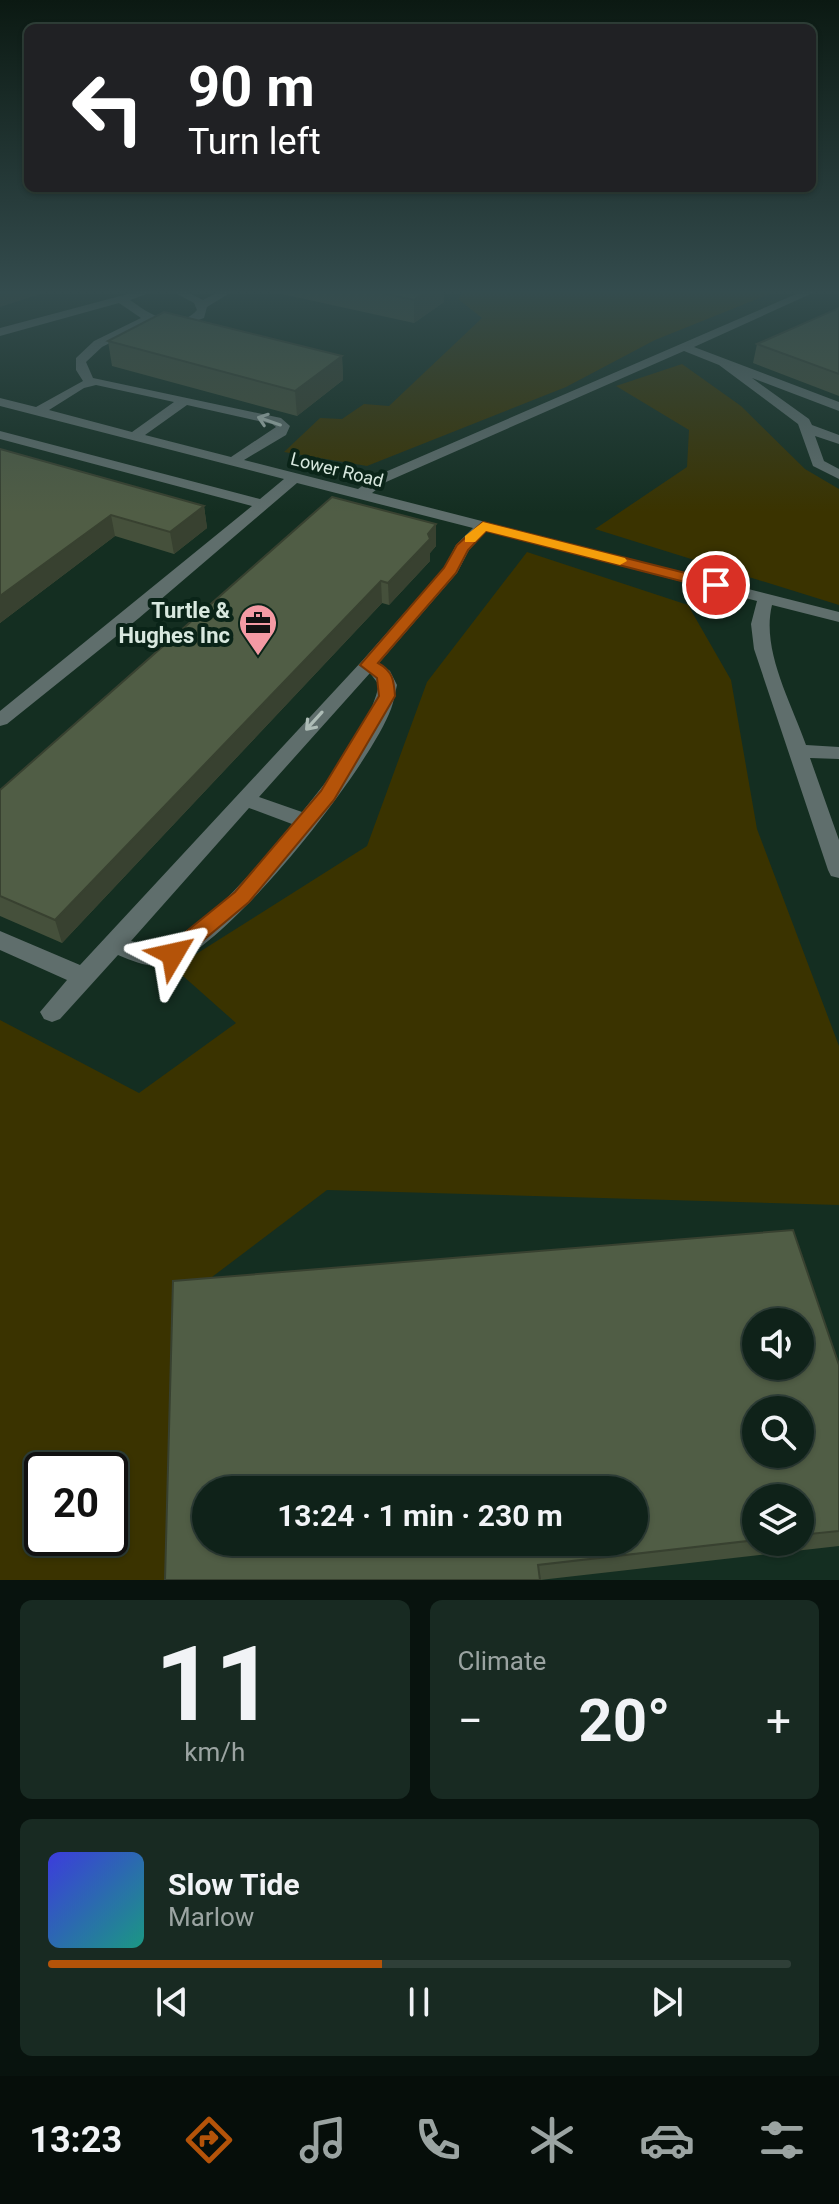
<!DOCTYPE html>
<html lang="en">
<head>
<meta charset="utf-8">
<style>
	body { margin:0; font-family:Roboto,sans-serif; background:#182a22; color:#f1f3f6; height:100vh; display:flex; flex-direction:column; font-size:30px; white-space:nowrap }
	* { box-sizing:border-box; margin:0 }
	p { font-size:26px; color:#9ba4a2 }
	.icon { flex:none; width:44px; height:44px; fill:none; stroke:currentColor; stroke-width:2; stroke-linecap:round; stroke-linejoin:round }
	.map { position:relative; height:1580px; overflow:hidden }
	.sheet { display:flex; flex-direction:column; gap:20px; padding:20px; background:#08130e; flex:1 }
	.sheet>* { flex:none }
	.top-card { position:absolute; left:24px; top:24px; width:792px; height:168px; border-radius:12px; box-shadow:0 2px 6px #0004,0 0 0 2px #2f3f38; background:#202124; color:#fff; overflow:hidden }
	.buttons { position:absolute; left:742px; top:1308px; display:grid; gap:16px }
	.buttons a { display:grid; place-items:center; width:72px; height:72px; border-radius:50%; background:#0f2219; box-shadow:0 2px 6px #0004,0 0 0 2px #2f3f38; font-size:40px }
	.speed { position:absolute; left:24px; top:1452px; display:flex; gap:16px; font-size:40px; font-weight:700; text-align:center }
	.speed>* { display:grid; place-content:center; width:104px; height:104px; border-radius:50%; background:#0f2219; box-shadow:0 2px 6px #0004,0 0 0 2px #2f3f38; line-height:1 }
	.speed .limit { border:4px solid #111; border-radius:12px; background:#fff; color:#111 }
	.pin { position:absolute; display:grid; place-items:center; width:68px; height:68px; color:#fff; margin:-34px; border:4px solid #fff; border-radius:50%; box-shadow:0 2px 8px #0007 }
	.me { position:absolute; width:88px; margin:-44px; rotate:54deg; stroke-linejoin:round; filter:drop-shadow(0 0 6px #0008) }
	.turn { display:flex; align-items:center; gap:28px; height:168px; padding:0 32px; font-size:36px }
	.turn .icon { width:104px; height:104px; stroke-width:2.5 }
	.turn b { display:block; font-size:56px; line-height:68px }
	.big { font-size:60px; font-weight:700; line-height:1.1 }
	.sheet .tile { flex:1; display:flex; flex-direction:column; justify-content:center; gap:12px; min-width:0; padding:0 28px; border-radius:12px; background:#182a22 }
	.sheet .dial { align-items:center; gap:0 }
	.dial b { font-size:104px; line-height:1 }
	.song { display:flex; align-items:center; gap:24px }
	.cover { width:96px; height:96px; border-radius:12px; background:linear-gradient(135deg,hsl(240 70% 55%),hsl(170 70% 35%)) }
	.played { height:8px; border-radius:4px; background:linear-gradient(90deg,#b45309 45%,#2f3f38 45%) }
	.keys { display:flex; justify-content:space-around; direction:ltr }
	.heat { display:flex; justify-content:space-between; align-items:center; font-size:44px; direction:ltr }
	.sheet .tiles { flex:1; display:grid; gap:20px; grid-template-columns:1fr 1fr }
	.tile:last-child { grid-column:span 2 }
	.trip { position:absolute; left:192px; top:1476px; width:456px; height:80px; border-radius:40px; background:#0f2219; box-shadow:0 2px 6px #0004,0 0 0 2px #2f3f38; font-weight:700; line-height:80px; text-align:center }
	.tab-bar { display:flex; height:128px; justify-content:space-around; align-items:center; background:#060e0a; color:#9ba4a2 }
	.tab-bar .icon { width:56px; height:56px }
	.tab-bar .on { color:#b45309 }
	.tab-bar b { font-size:36px; color:#f1f3f6 }
	.map>svg:first-child { display:block }
</style>
</head>
<body>
<div class="map">
<svg width="839" height="1580" viewBox="0 0 839 1580">
	<rect width="100%" height="100%" fill="#142e21"/>
	<path fill="#3a3300" fill-rule="evenodd" d="M465,291h312l-122,49 -89,47 -199,79 -83,-14 36,-34 22,1 22,-15 25,2 93,-88 -24,-19z
		M682,364l59,42 64,63 34,20v116l-244,-76 92,-62 2,-37 -73,-44z
		M527,552l161,53 43,75 26,149 82,217v159l-512,-15 -148,112 -6,278h-173v-560l139,73 97,-70 -62,-55 193,-122 60,-164zM42,1470h68v68h-68z"/>
	<g fill="none" stroke-linecap="round" stroke-linejoin="round">
		<path fill="#5f6e6c" fill-rule="evenodd" d="M139,291h16l-25,9c20,14 46,33 67,10l-3,-7 -22,-12h13l18,9 17,-9h13l-26,16 -3,11 -29,10 -26,-5 -47,24 -16,15 7,16 188,40 9,8 -4,9 -42,25 114,29 18,-13 427,-185h14l-123,56 145,55v9l-87,-33 57,41 3,6 27,10v9l-24,-8 9,25 15,8v10l-26,-13 -15,-42 -79,-59 -35,-14 -298,131 -14,11 467,119v10l-67,-17c-11,45 19,97 34,140l33,2v12l-29,-1 29,82v38l-8,-2 -3,-6 -74,-221 -3,-25 6,-23 -271,-70 -17,19 -12,23 -78,90 11,8 7,14c-2,8 -3,16 -6,24 -22,59 -161,236 -220,255 -18,6 -36,-2 -53,-9l-58,64 -8,3 -8,-3 -4,-7 27,-32 -67,-30v-19l80,34 282,-304 82,-93 12,-23 17,-17 -176,-45 -158,135 -132,106 -7,2v-15l252,-205 -252,-67v-8l260,68 24,-20 -284,-73v-8l36,9 47,-26 -7,-11v-12l18,-17 47,-23 -22,-15 -119,33v-8zM96,385l78,17 -42,30 -83,-22 35,-22zM187,405l85,19 4,3 -45,30 -86,-22zM370,673l9,12c-12,49 -46,88 -77,127l-43,-15zM249,808l43,16c-34,41 -83,102 -132,124l-29,-7z"/>
	</g>
	<path fill="#45503b" fill-rule="evenodd" d="M268,291h176v11l-30,21z
		M839,308v88l-86,-33 4,-19z
		M108,341l234,15 1,24 -46,36 -185,-50z
		M0,449l204,57 3,22 -33,26 -59,-18 -115,87z
		M436,524v22l-6,7v8l-41,44 -7,-2 -320,340 -62,-27v-126z
		M839,1365v181l-299,34h-375zM756,1498h44v44h-44z"/>
	<path fill="#384130" d="M0,291h49l-49,16z
		M427,291h17v11l-30,21v-23z
		M342,356l1,24 -46,36 -2,-25z
		M204,506l3,22 -33,26 -4,-22z
		M111,515l4,21 -115,87v-27z
		M436,524v22l-6,7v8l-41,44 -1,-22z
		M381,581l1,22 -320,340 -7,-23z"/>
	<path fill="#505d45" stroke="#384130" stroke-width="2" fill-rule="evenodd" d="M373,291h54l-13,9z
		M839,308v66l-82,-30z
		M164,312l178,44 -47,35 -187,-50z
		M0,449l204,57 -34,26 -59,-17 -111,81z
		M332,497l104,27 -8,10 2,5 -42,44 -7,-2 -326,339 -55,-24v-106z
		M793,1230l46,135v166l-39,4v-37h-44v42l-218,25 2,15h-375l8,-299zM756,1322h44v44h-44zM756,1410h44v44h-44zM206,1490h428v52h-428z"/>
	<defs><path id="oneway-shaft" d="M-6 0H5M1.5-3L5.5 0L1.5 3" fill="none" stroke-width="1.6" stroke-linecap="round" stroke-linejoin="round" transform="scale(2)"/></defs>
	<g stroke="#aebdb7">
		<use href="#oneway-shaft" transform="translate(269 421) rotate(-161)"/>
		<use href="#oneway-shaft" transform="translate(314 721) rotate(132)"/>
	</g>
	<linearGradient id="sky" x2="0" y2="1"><stop stop-color="#0b1912"/><stop offset="0.57" stop-color="#344c4e"/><stop offset="1" stop-color="#344c4e" stop-opacity="0"/></linearGradient>
	<rect width="839" height="512" fill="url(#sky)"/>
	<path fill="#b45309" stroke="#753606" stroke-width="2" d="M483,522l238,60 2,3 -7,5 -230,-59 -18,19 -12,23 -78,90c15,8 16,18 17,33l-61,104 -85,102 -68,57h-15l-3,-5 3,-6 69,-56 86,-101 58,-95 -2,-18 -17,-13 84,-97 13,-23z"/>
	<path fill="#f59e0b" d="M483,522l142,36 2,3 -7,4 -134,-34 -11,11h-10v-6z"/>
	<defs>
		<g id="office-pin" transform="scale(2)"><path d="M0 17L-7.5 6A9.5 9.5 0 1 1 7.5 6Z" fill="#f49aa4" stroke="#0a2418"/><path d="M-6-3h4V-5.5h4V-3h4V5H-6ZM-1-4.5V-3h2v-1.5ZM-6 0V1H6V0Z" fill="#111"/></g>
	</defs>
	<g fill-rule="evenodd">
		<use href="#office-pin" x="258" y="623"/>
	</g>
	<g text-anchor="middle" stroke-width="8" stroke-linejoin="round" paint-order="stroke">
		<g font-size="18" fill="#d8e8df" stroke="#0a2418">
			<text transform="translate(337 470) rotate(14)" y="6">Lower Road</text>
		</g>
		<g font-size="22" font-weight="bold" fill="#d8e8df" stroke="#0a2418" text-anchor="end">
			<text x="230" y="618">Turtle &amp;<tspan x="230" dy="25">Hughes Inc</tspan></text>
		</g>
	</g>
</svg>
<div class="buttons">
<a><svg class="icon" aria-label="sound" viewBox="0 0 24 24"><path d="M4 9h4l5-4v14l-5-4H4zM17 9q2 3 0 6"/></svg></a>
<a><svg class="icon" aria-label="search" viewBox="0 0 24 24"><circle cx="10" cy="10" r="6"/><path d="M15 15l6 6"/></svg></a>
<a><svg class="icon" aria-label="layers" viewBox="0 0 24 24"><path d="M12 4l9 5-9 5-9-5zM3 14l9 5 9-5"/></svg></a>
</div>
<div class="speed"><div class="limit">20</div></div>
<div class="pin" style="left:716px;top:585px;background:#d93025"><svg class="icon" aria-label="arrive" viewBox="0 0 24 24"><path d="M6 21V4h12l-3 4 3 4H6"/></svg></div>
<svg class="me" style="left:173px;top:954px" viewBox="-20 -20 40 40"><path d="M0-17L14 15 0 8-14 15z" fill="#b45309" stroke="#fff" stroke-width="4"/></svg>
<div class="trip">13:24 · 1 min · 230 m</div>
<div class="top-card">
<div class="turn"><svg class="icon" aria-label="left" viewBox="0 0 24 24"><path d="M17 20v-9H6M10 6l-5 5 5 5"/></svg><div><b>90 m</b>Turn left</div></div>
</div>
</div>
<section class="sheet">
<div class="tiles">
<div class="tile dial"><b>11</b><p>km/h</p></div>
<div class="tile"><p>Climate</p>
<div class="heat"><a>−</a><b class="big">20°</b><a>+</a></div>
</div>
<div class="tile">
<div class="song"><i class="cover"></i><div><b>Slow Tide</b><p>Marlow</p></div></div>
<div class="played"></div>
<div class="keys"><svg class="icon" aria-label="previous" viewBox="0 0 24 24"><path d="M18 5L8 12l10 7zM5 5v14"/></svg><svg class="icon" aria-label="pause" viewBox="0 0 24 24"><path d="M8 5v14M16 5v14"/></svg><svg class="icon" aria-label="next" viewBox="0 0 24 24"><path d="M6 5l10 7-10 7zM19 5v14"/></svg></div>
</div>
</div>
</section>
<nav class="tab-bar">
<b>13:23</b>
<svg class="icon on" aria-label="directions" viewBox="0 0 24 24"><path d="M12 3l9 9-9 9-9-9zM9 14v-3h6M13 9l2 2-2 2"/></svg>
<svg class="icon" aria-label="music" viewBox="0 0 24 24"><path d="M9 18V5l10-2v13"/><circle cx="6" cy="18" r="3"/><circle cx="16" cy="16" r="3"/></svg>
<svg class="icon" aria-label="phone" viewBox="0 0 24 24"><path d="M5 4h4l2 5-3 2q2 4 5 5l2-3 5 2v4C11 20 4 13 5 4z"/></svg>
<svg class="icon" aria-label="climate" viewBox="0 0 24 24"><path d="M12 3v18M4 7l16 10M4 17L20 7"/></svg>
<svg class="icon" aria-label="car" viewBox="0 0 24 24"><path d="M5 17H2v-5l4-1 3-4h7l3 4 3 1v5h-3M9 17h6M6 11h13"/><circle cx="7" cy="17" r="2"/><circle cx="17" cy="17" r="2"/></svg>
<svg class="icon" aria-label="filters" viewBox="0 0 24 24"><path d="M4 7h16M4 17h16"/><circle cx="9" cy="7" r="2"/><circle cx="15" cy="17" r="2"/></svg>
</nav>
</body>
</html>
